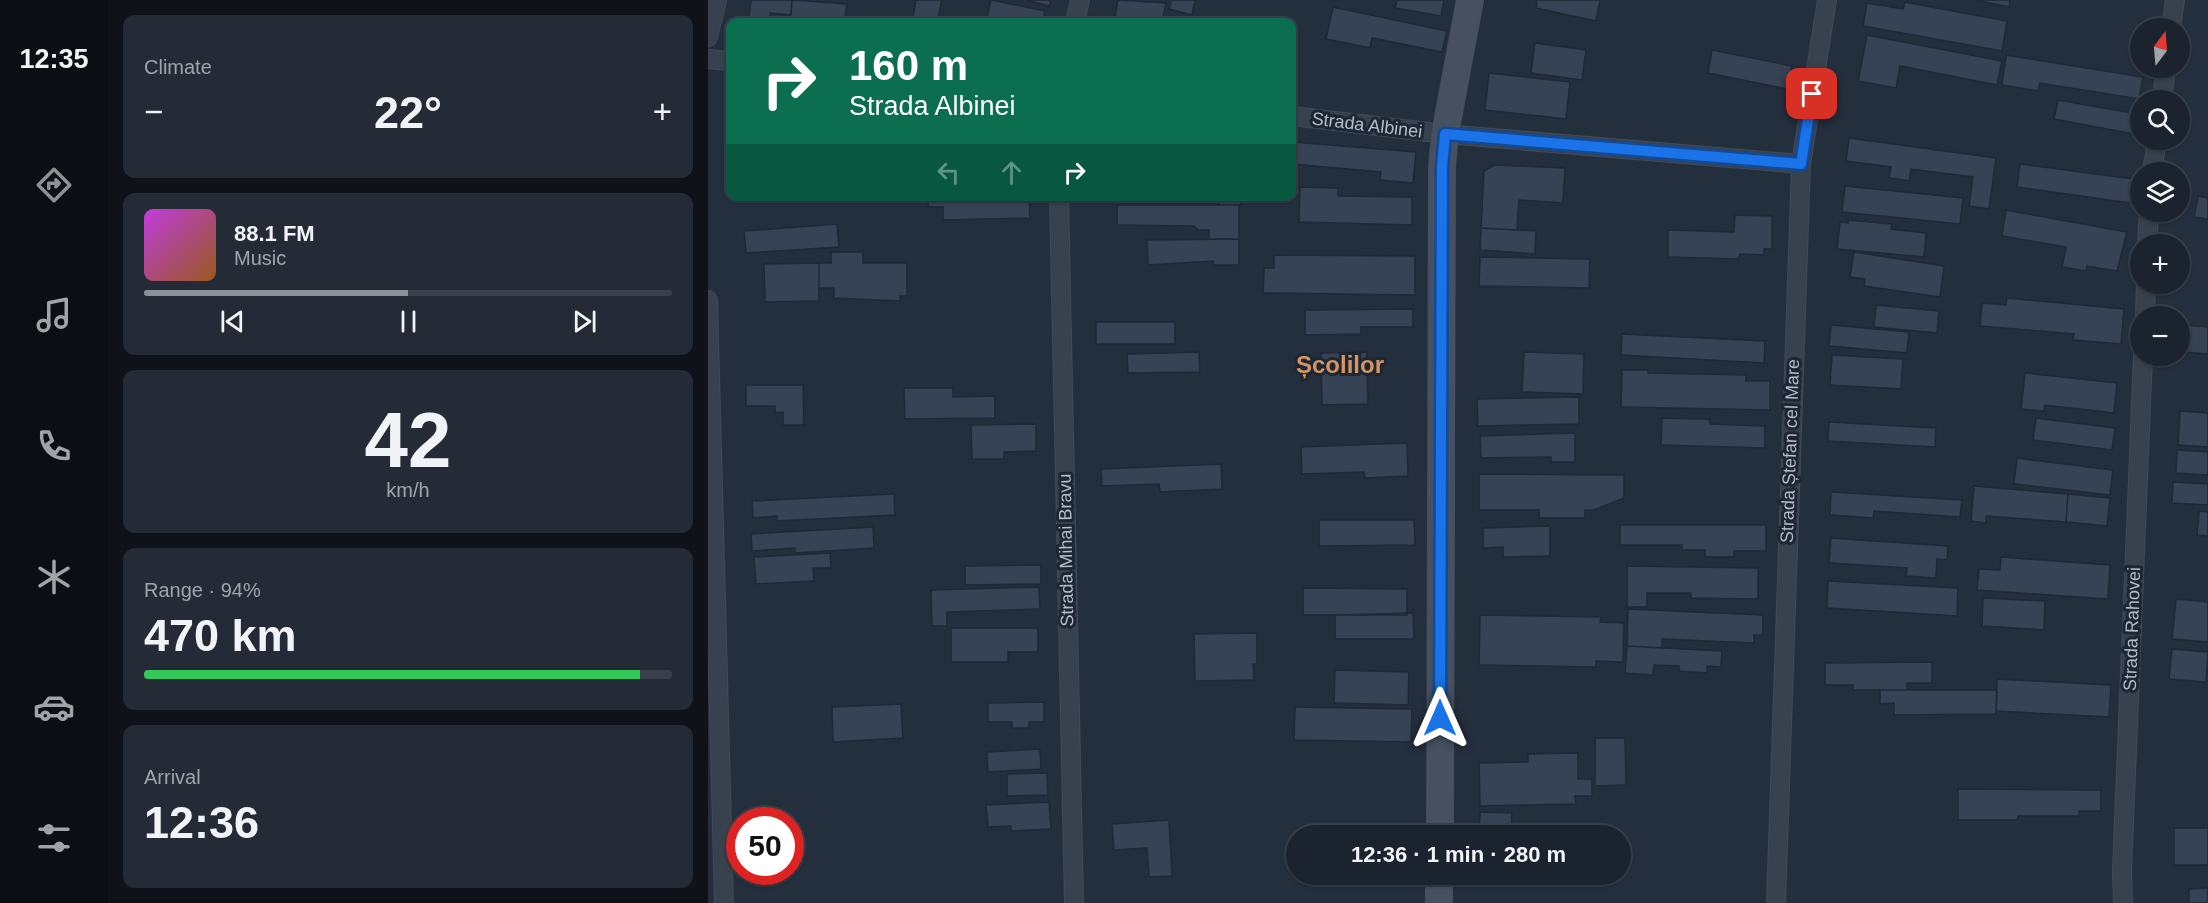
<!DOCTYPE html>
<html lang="en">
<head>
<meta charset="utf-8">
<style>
	body { margin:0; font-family:Arial,sans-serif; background:#242b36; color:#f1f3f6; height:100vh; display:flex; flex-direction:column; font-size:22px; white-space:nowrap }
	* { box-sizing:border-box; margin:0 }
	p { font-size:20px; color:#a0a4aa }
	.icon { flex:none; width:33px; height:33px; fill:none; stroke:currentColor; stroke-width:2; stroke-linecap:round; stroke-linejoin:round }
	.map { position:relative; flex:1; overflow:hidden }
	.details { display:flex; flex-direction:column; gap:15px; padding:15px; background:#0f1319; width:600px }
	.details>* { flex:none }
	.top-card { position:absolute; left:18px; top:18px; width:570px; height:183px; border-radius:12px; box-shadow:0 2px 4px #0004,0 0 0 2px #39404a; background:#0b6e4f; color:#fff; overflow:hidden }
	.needle { width:39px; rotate:16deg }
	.controls { position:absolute; left:1422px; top:18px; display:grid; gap:12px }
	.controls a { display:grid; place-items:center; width:60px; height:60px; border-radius:50%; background:#1b232e; box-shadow:0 2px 4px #0004,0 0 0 2px #39404a; font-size:30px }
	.speed { position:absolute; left:18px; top:807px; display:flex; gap:12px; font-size:30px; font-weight:700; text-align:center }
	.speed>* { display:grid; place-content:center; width:78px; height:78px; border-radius:50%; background:#1b232e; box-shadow:0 2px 4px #0004,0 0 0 2px #39404a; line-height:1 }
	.speed .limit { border:9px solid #d22; background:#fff; color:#111 }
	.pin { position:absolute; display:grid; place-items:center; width:51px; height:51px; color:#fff; margin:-26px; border-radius:12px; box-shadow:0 3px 9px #0006 }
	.me { position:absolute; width:66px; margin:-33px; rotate:0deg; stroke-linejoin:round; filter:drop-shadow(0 0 4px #0008) }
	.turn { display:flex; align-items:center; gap:21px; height:126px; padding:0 24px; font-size:27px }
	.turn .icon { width:78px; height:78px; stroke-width:2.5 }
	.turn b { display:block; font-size:42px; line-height:51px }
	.lanes { display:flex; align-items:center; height:57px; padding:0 24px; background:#0003; justify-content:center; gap:30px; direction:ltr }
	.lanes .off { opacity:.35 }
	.big { font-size:45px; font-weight:600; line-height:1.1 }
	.details .tile { flex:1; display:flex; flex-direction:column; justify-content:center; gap:9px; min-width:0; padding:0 21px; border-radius:12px; background:#242b36 }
	.details .dial { align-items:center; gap:0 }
	.dial b { font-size:78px; line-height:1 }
	.song { display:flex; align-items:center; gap:18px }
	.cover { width:72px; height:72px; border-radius:9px; background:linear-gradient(135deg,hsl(290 70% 55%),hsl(30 70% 35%)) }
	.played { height:6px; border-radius:3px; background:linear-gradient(90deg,#8c9099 50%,#39404a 50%) }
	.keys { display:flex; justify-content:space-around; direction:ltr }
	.heat { display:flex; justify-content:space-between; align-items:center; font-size:33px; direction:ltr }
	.charge { height:9px; border-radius:4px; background:linear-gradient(90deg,#34c759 94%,#39404a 0) }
	.trip { position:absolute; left:578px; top:825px; width:345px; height:60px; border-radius:30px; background:#1b232e; box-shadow:0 2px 4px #0004,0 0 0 2px #39404a; font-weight:600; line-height:60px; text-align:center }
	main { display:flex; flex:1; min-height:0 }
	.tabs { display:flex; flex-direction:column; width:108px; justify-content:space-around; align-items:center; background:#0b0e12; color:#a0a4aa }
	.tabs .icon { width:42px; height:42px }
	.tabs .active { color:#8c9099 }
	.tabs b { font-size:27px; color:#f1f3f6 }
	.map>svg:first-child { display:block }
</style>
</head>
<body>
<main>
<nav class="tabs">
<b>12:35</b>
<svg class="icon active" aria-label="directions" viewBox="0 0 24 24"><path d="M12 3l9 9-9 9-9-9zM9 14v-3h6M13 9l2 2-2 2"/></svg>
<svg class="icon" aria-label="music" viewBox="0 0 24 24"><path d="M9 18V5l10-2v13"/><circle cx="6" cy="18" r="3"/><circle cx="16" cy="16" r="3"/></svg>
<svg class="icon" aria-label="phone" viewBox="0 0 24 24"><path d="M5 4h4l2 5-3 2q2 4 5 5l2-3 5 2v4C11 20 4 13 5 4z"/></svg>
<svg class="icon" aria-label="climate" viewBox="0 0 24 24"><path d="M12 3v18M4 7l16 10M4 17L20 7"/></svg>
<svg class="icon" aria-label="car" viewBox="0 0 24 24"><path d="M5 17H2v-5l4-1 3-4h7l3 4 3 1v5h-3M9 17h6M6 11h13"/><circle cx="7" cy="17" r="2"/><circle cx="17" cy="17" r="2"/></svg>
<svg class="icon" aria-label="filters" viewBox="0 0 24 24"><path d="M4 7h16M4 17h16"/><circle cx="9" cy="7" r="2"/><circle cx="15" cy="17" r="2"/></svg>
</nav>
<section class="details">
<div class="tile"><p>Climate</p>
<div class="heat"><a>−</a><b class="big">22°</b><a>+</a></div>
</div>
<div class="tile">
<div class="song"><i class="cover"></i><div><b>88.1 FM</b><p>Music</p></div></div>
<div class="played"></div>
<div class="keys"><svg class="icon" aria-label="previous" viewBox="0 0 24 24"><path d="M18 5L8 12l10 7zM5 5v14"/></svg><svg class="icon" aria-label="pause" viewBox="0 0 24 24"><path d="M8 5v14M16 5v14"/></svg><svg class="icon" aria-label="next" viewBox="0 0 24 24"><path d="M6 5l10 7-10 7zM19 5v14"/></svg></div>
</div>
<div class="tile dial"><b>42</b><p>km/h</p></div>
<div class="tile"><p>Range · 94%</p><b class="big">470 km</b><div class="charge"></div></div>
<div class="tile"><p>Arrival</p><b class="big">12:36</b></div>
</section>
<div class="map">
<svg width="1500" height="903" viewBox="0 0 1500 903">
	<rect width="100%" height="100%" fill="#242f3e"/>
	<path fill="#364354" stroke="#1f2835" stroke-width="1.5" d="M43,0h41l-1,15 -21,-2v6l-21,-1z
		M84,0l55,4 -3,18 -35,-2 -19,2z
		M208,0h26l-5,22h-25z
		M283,0l54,11 -2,11h-57z
		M319,0h24l-2,6z
		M410,0l48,3 -4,19h-24l-23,-6z
		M463,0h24l-3,15 -23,-6z
		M689,0h47l-3,16 -46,-8z
		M829,0h63l-4,21 -60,-13z
		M1266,0h36l-1,7z
		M1197,2l102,19 -5,30 -139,-25 4,-23 36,6z
		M625,7l114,24 -5,21 -70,-14 -2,10 -44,-9z
		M1159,35l135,26 -5,24 -97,-19 -4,22 -38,-7z
		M827,43l51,7 -4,30 -51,-7z
		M1004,50l80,16 -5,23 -79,-16z
		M1298,55l137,22 -4,22 -99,-16 -2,8 -36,-6z
		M781,73l81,9 -4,37 -81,-9z
		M1350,100l80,14 -4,20 -80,-15z
		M1141,138l147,20 -7,51 -20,-3 4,-29 -62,-8 -2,12 -20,-3 2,-11 -45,-6z
		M585,142l123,10 -3,31 -33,-3 1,-8 -89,-8z
		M1312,164l113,15 -3,24 -113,-16z
		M786,165l71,3 -2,35 -44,-3 -2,30 -36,-2 3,-57z
		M1137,186l118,12 -3,26 -118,-12z
		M592,187l38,1v8l74,1v28l-113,-3z
		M220,196h101l1,22 -87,2v-13h-15z
		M511,196h22v9h-22z
		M537,196h28v5l-28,-1z
		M1490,196l10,2v21l-14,-2z
		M409,205h122v34h-30v-9h-11l-4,-4 -77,-1z
		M1298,210l121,22 -10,39 -30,-5 -1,5 -24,-4 4,-20 -64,-11z
		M1027,215l37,1v33h-8v6l-24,-1 -2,5 -70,-2v-27l66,2z
		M1140,220l44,4 -1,5 35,4 -2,24 -87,-8 3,-27 8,1z
		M129,224l2,23 -93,6 -2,-22z
		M773,228l55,3 -1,23 -55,-4z
		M531,239v26h-26v-4l-65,4 -1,-25z
		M123,252h32v11h44v33h-7v5l-66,-3v-10h-15v-25h12z
		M1146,252l90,14 -4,31 -76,-11 1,-7 -15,-2z
		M566,255l141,1v39l-152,-2 1,-25h10z
		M772,257l110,2 -1,29 -110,-2z
		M111,263v38l-54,1 -1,-38z
		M1299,298l117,11 -3,35 -48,-4 1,-6 -94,-8 2,-23 24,2z
		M1168,305l63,6 -2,22 -63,-6z
		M705,309v18h-52v7l-56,1v-25z
		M388,322h79v22h-79z
		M1123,325l78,7 -2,21 -78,-7z
		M1478,325l22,2v27l-24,-2z
		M914,334l143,7 -1,22 -143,-8z
		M491,352l1,20 -72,1 -1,-19z
		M659,352l1,52 -46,1 -1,-52z
		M816,352l60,2 -1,40 -61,-2z
		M1124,355l71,4 -2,30 -71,-4z
		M914,370h26v3l98,2v6h24v29l-149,-3z
		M1317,373l92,10 -3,30 -69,-8 -1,6 -23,-2z
		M38,385h57l1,40h-21v-13l-8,1v-7h-29z
		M196,388h49v9l42,-1v22l-90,1z
		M871,397v27l-101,2 -1,-27z
		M1472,411l28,2v34l-30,-2z
		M954,418l47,1 1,5 55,2v22l-104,-3z
		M1328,418l79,10 -3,22 -79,-10z
		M1121,422l107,6 -1,19 -107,-6z
		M328,424v27l-32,1v7h-32l-1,-34z
		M867,433v29h-24v-5l-70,1 -1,-22z
		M699,443l1,33 -43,2 -1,-6 -62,2 -1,-27z
		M1469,450l31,2v23l-32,-2z
		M1309,458l96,12 -3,25 -96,-11z
		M513,464l1,25 -62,3 -1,-8 -57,2 -1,-17z
		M771,474l145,1v23l-30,12h-9v8h-46v-8h-60z
		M1465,482l35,2v21l-36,-2z
		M1266,486l94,8 -2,28 -80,-6v7l-15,-2z
		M1123,492l131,8 -2,17 -86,-6 -1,7 -43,-3z
		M186,494l1,21 -118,6v-5l-24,2 -1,-17z
		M1360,494l42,4 -3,28 -41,-4z
		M1491,511l9,1v24l-11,-1z
		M611,520h95l1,25 -96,1z
		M912,525h146v26h-32v6h-29v-7h-23v-5h-62z
		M842,526v30l-47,1v-10l-20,1v-20z
		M165,527l1,21 -79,5v-5l-43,3 -1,-17z
		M1123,538l117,8 -1,14 -10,-1 -1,19 -30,-2 1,-8 -78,-5z
		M122,553l1,15h-18l1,13 -58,3 -2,-27z
		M1293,557l109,8 -2,34 -131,-9 2,-21 21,1z
		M333,565v19l-76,1v-19z
		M919,566l131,2v31l-67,-1v-5h-44v14h-20z
		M1120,581l130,7 -1,28 -130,-8z
		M331,587l1,22 -93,3v14h-15l-1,-36z
		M595,588l104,1v26h-104z
		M1275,598l62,3 -1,29 -62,-4z
		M1468,599l32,3v40l-36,-3z
		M920,609l135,6v20h-9v8l-92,-4v9l-35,-2z
		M705,613l1,26h-79v-24z
		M772,615l121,2 -1,5 24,1 -1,39 -27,-1v6l-117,-2z
		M243,628h87v24h-30v10h-57z
		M549,633v31h-4l1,16 -59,1 -1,-47z
		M919,646l95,5 -1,16 -14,-1v7l-28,-2v-5l-25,-1 -1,10 -28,-2z
		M1464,649l36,3 -2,30 -37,-3z
		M1224,662v21h-25v7h-54v-5h-28v-22z
		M627,670l74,2 -1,33 -74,-2z
		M1289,679l114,6 -2,32 -113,-6z
		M1172,690h117l-1,24 -102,1v-12l-14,1z
		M336,702v20h-15v6h-17v-6h-24v-19z
		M193,704l2,34 -70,4 -1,-35z
		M587,707l117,2 -1,33 -117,-2z
		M887,738h30l1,47 -31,1z
		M332,749l1,20 -53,3 -1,-20z
		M870,753v26h14v17h-17l1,8 -96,2 -1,-43 49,-1v-8z
		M339,773l1,22 -41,1v-22z
		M1250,789l143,1v21h-22v5h-61l-1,4h-59z
		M341,802l2,27 -40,2v-5l-23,1 -2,-22z
		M772,812l32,1 -1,23h-32z
		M461,820l3,56 -23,1 -2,-29 -33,2 -2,-26z
		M1466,828h34v37h-34z
		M1500,888v15h-19v-14z"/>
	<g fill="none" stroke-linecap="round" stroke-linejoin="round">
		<g stroke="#414a57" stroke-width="20">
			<path id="street" d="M367,22l5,-22
				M1463,28l4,-28
				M0,37l9,-37
				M0,59l22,2
				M1454,100l4,-32
				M584,116l153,18 356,30
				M1444,172l5,-32
				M351,196l15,707
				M1439,244l2,-32
				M0,300l16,603
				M1437,316l1,-32
				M1068,903l25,-739 26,-164
				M1415,903l-1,-32 21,-515"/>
		</g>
		<g stroke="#414a57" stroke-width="28">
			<path id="secondary" d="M732,836l2,-669 3,-33 25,-134
				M731,903v-29"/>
		</g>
		<use href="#street" stroke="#38414e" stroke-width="18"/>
		<use href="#secondary" stroke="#465061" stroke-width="27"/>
	</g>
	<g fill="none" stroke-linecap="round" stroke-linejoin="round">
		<g stroke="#114b97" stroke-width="15">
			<path id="route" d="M732,718l2,-551 3,-33 356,30 11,-70"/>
		</g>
		<use href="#route" stroke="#1a73e8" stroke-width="10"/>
	</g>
	<g text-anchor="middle" stroke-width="6" stroke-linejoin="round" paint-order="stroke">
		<g font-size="18" fill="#b4bcc9" stroke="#1d2633">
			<text transform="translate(659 125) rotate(7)" y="6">Strada Albinei</text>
			<text transform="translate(1082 451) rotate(-88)" y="6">Strada Ștefan cel Mare</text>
			<text transform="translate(358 550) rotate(-91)" y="6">Strada Mihai Bravu</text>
			<text transform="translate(1424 629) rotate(-88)" y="6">Strada Rahovei</text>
		</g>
		<g font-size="24" font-weight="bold" fill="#d59563" stroke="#1d2633">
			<text x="632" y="373">Școlilor</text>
		</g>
	</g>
</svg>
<div class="controls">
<a><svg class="needle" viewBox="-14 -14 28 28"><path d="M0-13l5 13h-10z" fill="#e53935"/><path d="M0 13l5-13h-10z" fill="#a0a4aa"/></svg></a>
<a><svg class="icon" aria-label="search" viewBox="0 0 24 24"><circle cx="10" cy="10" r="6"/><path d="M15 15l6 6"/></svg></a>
<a><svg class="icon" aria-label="layers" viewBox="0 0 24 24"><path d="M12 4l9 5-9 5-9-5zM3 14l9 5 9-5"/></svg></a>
<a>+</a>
<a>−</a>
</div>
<div class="speed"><div class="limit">50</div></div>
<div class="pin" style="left:1104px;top:94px;background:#d93025"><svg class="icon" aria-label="arrive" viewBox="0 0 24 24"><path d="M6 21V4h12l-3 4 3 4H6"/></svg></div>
<svg class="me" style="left:732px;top:718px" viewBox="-20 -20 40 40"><path d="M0-17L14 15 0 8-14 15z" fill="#1a73e8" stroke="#fff" stroke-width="4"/></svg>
<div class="trip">12:36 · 1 min · 280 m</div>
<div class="top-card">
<div class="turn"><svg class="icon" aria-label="right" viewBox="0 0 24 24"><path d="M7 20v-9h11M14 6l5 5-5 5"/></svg><div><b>160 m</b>Strada Albinei</div></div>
<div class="lanes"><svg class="icon off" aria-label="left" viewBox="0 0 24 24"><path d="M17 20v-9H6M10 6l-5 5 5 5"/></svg><svg class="icon off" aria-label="ahead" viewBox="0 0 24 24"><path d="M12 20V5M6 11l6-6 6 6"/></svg><svg class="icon" aria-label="right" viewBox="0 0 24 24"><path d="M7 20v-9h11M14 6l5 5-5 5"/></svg></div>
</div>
</div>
</main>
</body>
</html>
